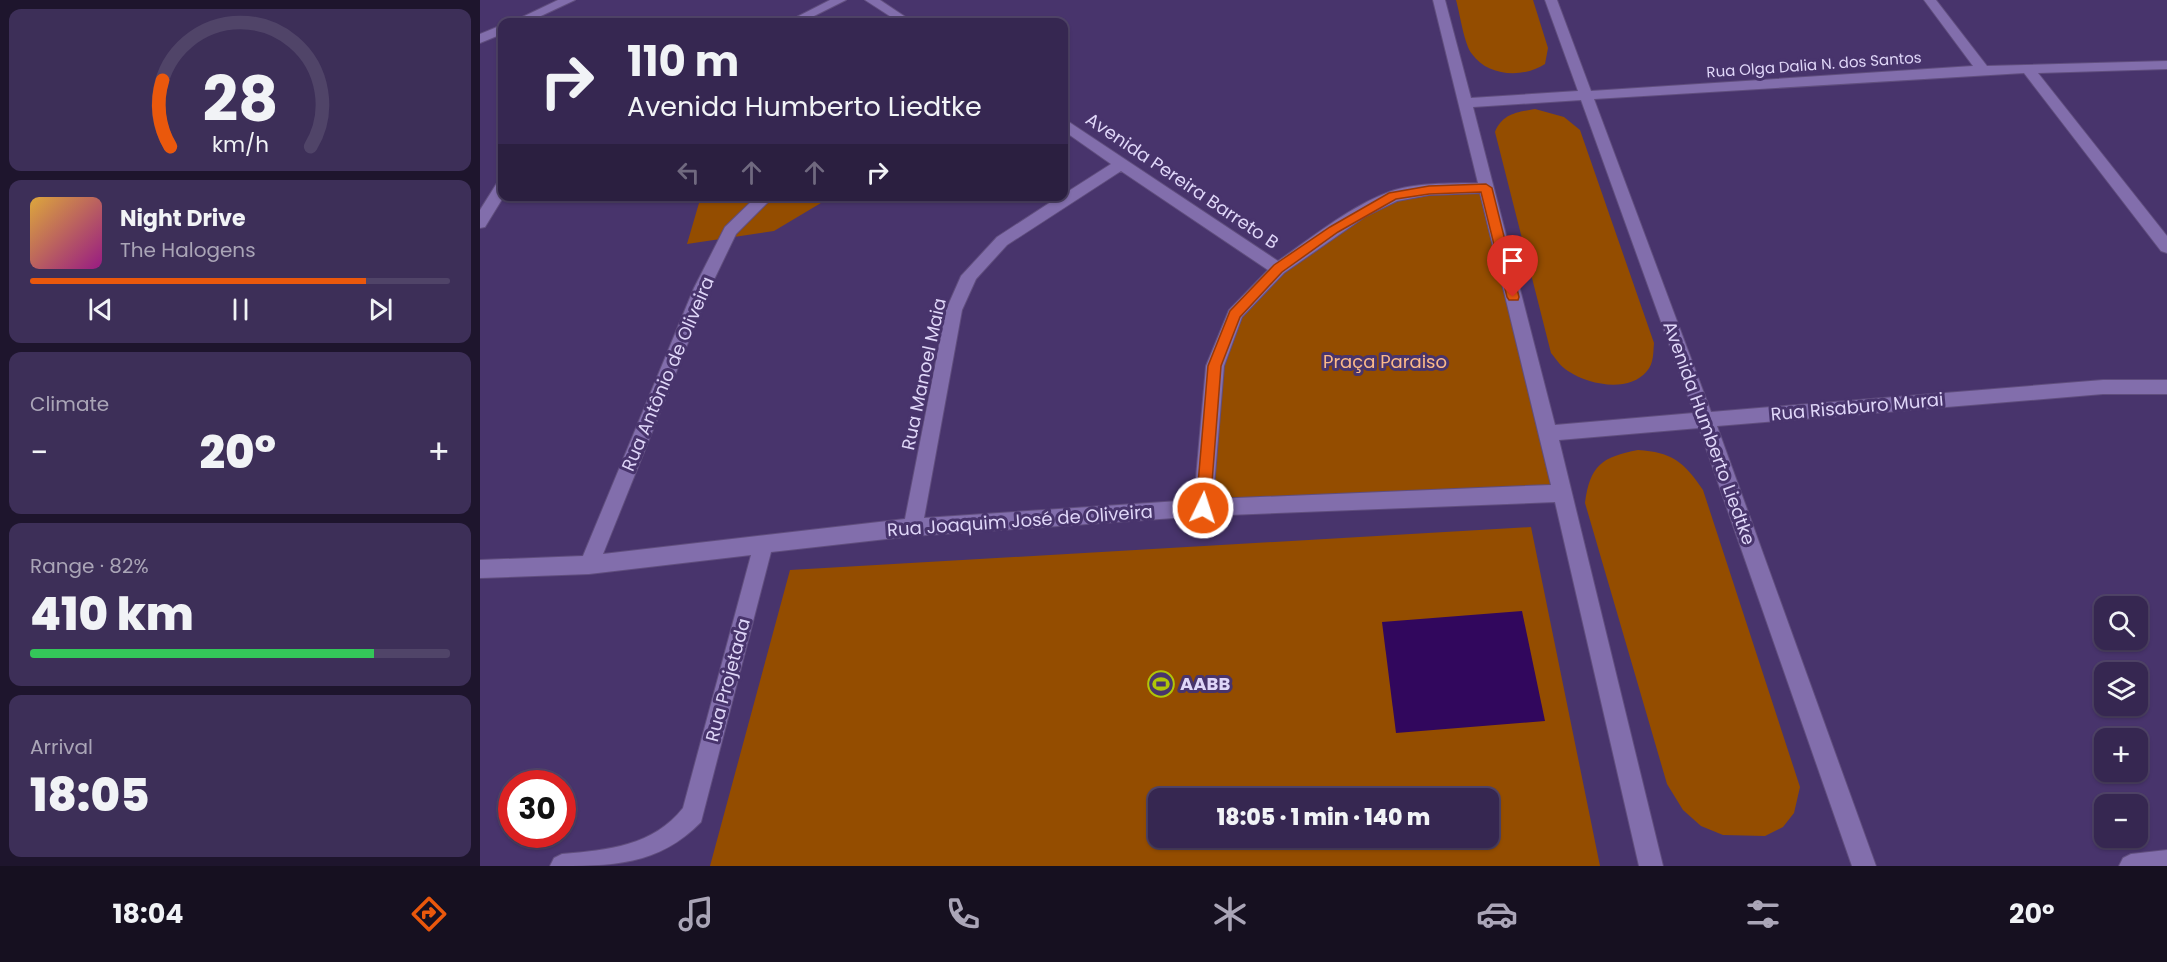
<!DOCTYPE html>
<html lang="en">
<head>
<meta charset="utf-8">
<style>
	body { margin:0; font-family:Poppins,sans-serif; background:#3d2f58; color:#f1f3f6; height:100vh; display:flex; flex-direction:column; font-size:22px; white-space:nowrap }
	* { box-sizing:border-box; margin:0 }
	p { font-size:20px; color:#aaa5b7 }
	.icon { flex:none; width:33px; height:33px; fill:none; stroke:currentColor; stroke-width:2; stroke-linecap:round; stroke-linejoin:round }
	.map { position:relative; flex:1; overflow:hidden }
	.drawer { display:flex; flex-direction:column; gap:9px; padding:9px; background:#1e152d; width:480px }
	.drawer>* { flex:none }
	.top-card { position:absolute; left:18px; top:18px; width:570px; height:183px; border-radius:12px; box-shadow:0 2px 4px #0004,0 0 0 2px #504468; background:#362751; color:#f1f3f6; overflow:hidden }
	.controls { position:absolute; left:1614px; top:596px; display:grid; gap:12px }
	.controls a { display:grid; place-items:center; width:54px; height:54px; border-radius:12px; background:#362751; box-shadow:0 2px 4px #0004,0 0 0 2px #504468; font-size:30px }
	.speed { position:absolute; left:18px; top:770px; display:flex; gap:12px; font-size:30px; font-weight:700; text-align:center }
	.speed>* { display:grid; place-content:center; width:78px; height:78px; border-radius:50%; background:#362751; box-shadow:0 2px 4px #0004,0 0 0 2px #504468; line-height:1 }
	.speed .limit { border:9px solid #d22; background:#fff; color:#111 }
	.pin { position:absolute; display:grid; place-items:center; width:51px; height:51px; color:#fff; margin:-62px -26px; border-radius:50% 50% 50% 0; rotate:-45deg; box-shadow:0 0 6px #0007 }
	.pin .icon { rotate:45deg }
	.me { position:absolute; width:66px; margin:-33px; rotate:4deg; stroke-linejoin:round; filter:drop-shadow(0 0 4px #0008) }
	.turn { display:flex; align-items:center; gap:21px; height:126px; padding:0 30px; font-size:27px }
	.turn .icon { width:78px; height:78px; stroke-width:2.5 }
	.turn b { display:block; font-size:42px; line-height:51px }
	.lanes { display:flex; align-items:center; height:57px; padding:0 30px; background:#0003; justify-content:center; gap:30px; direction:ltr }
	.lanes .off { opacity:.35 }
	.big { font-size:45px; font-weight:800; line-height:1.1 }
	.drawer .card { flex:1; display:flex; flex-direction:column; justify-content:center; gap:9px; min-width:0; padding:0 21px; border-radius:12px; background:#3d2f58 }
	.drawer .dial { align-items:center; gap:0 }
	.dial svg { height:156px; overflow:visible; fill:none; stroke:#504468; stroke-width:7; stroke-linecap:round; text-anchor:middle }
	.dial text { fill:#f1f3f6; stroke:none }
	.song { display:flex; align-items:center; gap:18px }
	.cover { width:72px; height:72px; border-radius:9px; background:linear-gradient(135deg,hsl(40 70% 55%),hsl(310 70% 35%)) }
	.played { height:6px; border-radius:3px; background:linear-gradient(90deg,#ea580c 80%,#504468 80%) }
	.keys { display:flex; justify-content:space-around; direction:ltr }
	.heat { display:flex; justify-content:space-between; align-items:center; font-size:33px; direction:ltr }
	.charge { height:9px; border-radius:4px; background:linear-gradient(90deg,#34c759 82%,#504468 0) }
	.trip { position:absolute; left:668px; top:788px; width:351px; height:60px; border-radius:12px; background:#362751; box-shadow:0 2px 4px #0004,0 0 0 2px #504468; font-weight:800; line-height:60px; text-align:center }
	.tab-bar { display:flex; height:96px; justify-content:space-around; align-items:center; background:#161020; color:#aaa5b7 }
	.tab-bar .icon { width:42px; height:42px }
	.tab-bar .on { color:#ea580c }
	.tab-bar b { font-size:27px; color:#f1f3f6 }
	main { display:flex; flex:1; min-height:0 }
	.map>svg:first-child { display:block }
</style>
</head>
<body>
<main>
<section class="drawer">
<div class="card dial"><svg viewBox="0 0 100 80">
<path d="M14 69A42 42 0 1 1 86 69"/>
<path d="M14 69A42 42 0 0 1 10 35" stroke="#ea580c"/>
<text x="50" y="56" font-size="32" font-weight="700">28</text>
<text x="50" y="72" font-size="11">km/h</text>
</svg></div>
<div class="card">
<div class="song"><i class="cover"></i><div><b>Night Drive</b><p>The Halogens</p></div></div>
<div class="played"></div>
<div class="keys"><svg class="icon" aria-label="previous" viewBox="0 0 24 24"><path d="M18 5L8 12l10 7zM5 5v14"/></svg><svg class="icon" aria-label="pause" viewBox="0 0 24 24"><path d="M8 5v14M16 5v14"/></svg><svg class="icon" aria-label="next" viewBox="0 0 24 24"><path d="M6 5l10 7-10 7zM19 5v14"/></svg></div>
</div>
<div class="card"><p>Climate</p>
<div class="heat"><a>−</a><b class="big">20°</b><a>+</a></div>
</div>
<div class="card"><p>Range · 82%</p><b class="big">410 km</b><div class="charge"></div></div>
<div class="card"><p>Arrival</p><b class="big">18:05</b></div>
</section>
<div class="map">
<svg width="1687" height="866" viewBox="0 0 1687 866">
	<rect width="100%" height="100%" fill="#48346c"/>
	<path fill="#944d00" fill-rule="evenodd" d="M976,0h77l15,48 -3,16c-21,14 -57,13 -73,-10 -8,-10 -12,-40 -16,-54z
		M1055,109l29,8 16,13 74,213c-1,10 0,20 -7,28 -18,22 -58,14 -79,0 -7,-4 -12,-12 -17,-18l-56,-221c7,-18 22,-20 40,-23z
		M1006,188l76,305 -359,15 16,-142 16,-52 43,-45 116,-73z
		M225,197h126l-57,34 -87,13 12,-41z
		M1158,450c34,2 46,12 65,40l97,297 -6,26 -11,14 -18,9 -42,-1 -22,-9 -18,-16 -16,-26 -82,-281c5,-38 17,-46 53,-53z
		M1051,527l69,339h-890l80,-296zM678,798h330v39h-330z"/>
	<path fill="#31075d" d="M1042,611l23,110 -149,12 -14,-111z"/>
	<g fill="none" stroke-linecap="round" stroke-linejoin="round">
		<g stroke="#604e7e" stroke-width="2">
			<path id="street" d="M78,0h17l-47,22h-16z
				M350,0h16l-44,22h-15z
				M385,0h15l33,22h-14z
				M953,0h12l26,98 107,-7 -33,-91h12l34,91 382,-25 -49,-66h12l51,66 180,-5v8l-129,4 129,163v17l-6,-2 -137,-178 -430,26 117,313 392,-32h64v14h-64l-386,32 159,440h-24l-153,-438 -140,12 104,426h-24l-84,-364 -352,14 -290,20 -142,16 -70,270c-43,44 -89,44 -151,44l4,-8 8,-4c46,-4 91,-8 121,-46l68,-253 -162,19 -109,4v-18l103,-4 111,-268 31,-61 32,-31h17l-38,38 -26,54 -107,266 302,-35 41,-209 15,-34 36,-39 63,-41h4v-2l47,-30 -47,-33v-10l5,1 209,139c35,-24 71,-54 111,-69 27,-10 60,-8 89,-9zM1101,100l113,313 -139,12 -82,-318zM641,171l147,99 -39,40 -23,56 -12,134 -270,18 38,-208 14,-31 31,-34zM1000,193l71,292 -338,14 11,-133 18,-49 42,-44 82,-57 31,-15 32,-6z
				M22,25v9l-22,9v-9z
				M22,182l2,14 -19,31 -5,1v-18l17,-27z
				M1687,850v16h-48l4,-8 8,-4z"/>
		</g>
		<use href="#street" fill="#826eac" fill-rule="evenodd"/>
	</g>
	<path fill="#ea580c" stroke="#983908" stroke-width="1.5" d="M1006,184l6,4 27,109 -1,3h-9l-2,-3 -26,-105 -52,2 -33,5 -58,33 -56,40 -42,45 -19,49 -11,142 -2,5 -5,1 -5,-1 -2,-5 12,-142 22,-55 44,-46 56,-38 59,-34 40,-7z"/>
	<defs>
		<g id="stadium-ring" transform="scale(1.35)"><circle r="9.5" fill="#48346c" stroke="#afc508" stroke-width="1.5"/><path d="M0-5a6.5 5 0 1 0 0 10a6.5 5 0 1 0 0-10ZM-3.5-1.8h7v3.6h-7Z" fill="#afc508"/></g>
	</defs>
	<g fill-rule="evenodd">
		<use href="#stadium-ring" x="681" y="684"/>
	</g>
	<g text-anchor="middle" stroke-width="6" stroke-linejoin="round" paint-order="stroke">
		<g font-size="15" fill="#dfd6f8" stroke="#48346c">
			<text transform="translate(1334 65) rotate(-4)" y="5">Rua Olga Dalia N. dos Santos</text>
		</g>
		<g font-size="18" fill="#dfd6f8" stroke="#48346c">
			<text transform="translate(702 181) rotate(34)" y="6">Avenida Pereira Barreto B</text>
			<text transform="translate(188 374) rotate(-67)" y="6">Rua Antônio de Oliveira</text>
			<text transform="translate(444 374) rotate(-78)" y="6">Rua Manoel Maia</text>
			<text transform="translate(1377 407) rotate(-5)" y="6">Rua Risaburo Murai</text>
			<text transform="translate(1229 433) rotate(70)" y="6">Avenida Humberto Liedtke</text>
			<text transform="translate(540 521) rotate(-4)" y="6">Rua Joaquim José de Oliveira</text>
			<text transform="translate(248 680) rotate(-75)" y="6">Rua Projetada</text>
		</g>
		<g font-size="18" fill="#fab989" stroke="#48346c">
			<text x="905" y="368">Praça Paraiso</text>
		</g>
		<g font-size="18" font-weight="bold" fill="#dfd6f8" stroke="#48346c" text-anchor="start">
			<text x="700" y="690">AABB</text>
		</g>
	</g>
</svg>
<div class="controls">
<a><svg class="icon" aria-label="search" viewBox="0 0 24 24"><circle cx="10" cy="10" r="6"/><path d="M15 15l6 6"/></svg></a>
<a><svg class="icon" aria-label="layers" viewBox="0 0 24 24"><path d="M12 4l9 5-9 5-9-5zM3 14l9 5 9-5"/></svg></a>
<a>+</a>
<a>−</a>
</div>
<div class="speed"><div class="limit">30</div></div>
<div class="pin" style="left:1033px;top:297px;background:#d93025"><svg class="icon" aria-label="arrive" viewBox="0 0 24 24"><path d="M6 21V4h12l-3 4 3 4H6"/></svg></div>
<svg class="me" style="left:723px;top:508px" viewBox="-20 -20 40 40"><circle r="17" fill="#ea580c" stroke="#fff" stroke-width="3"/><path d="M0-11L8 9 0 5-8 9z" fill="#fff"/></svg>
<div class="trip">18:05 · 1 min · 140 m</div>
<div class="top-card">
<div class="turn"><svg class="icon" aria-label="right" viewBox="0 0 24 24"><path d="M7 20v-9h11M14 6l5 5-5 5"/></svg><div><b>110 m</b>Avenida Humberto Liedtke</div></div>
<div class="lanes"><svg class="icon off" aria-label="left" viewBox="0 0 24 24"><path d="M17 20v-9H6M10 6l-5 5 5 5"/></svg><svg class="icon off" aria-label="ahead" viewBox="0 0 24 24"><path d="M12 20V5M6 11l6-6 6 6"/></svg><svg class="icon off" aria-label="ahead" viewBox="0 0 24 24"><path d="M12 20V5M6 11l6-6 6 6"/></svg><svg class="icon" aria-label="right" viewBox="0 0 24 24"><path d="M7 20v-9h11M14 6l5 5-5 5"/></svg></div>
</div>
</div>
</main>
<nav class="tab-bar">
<b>18:04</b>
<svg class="icon on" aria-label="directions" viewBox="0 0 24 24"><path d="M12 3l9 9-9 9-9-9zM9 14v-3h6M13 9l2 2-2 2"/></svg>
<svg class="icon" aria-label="music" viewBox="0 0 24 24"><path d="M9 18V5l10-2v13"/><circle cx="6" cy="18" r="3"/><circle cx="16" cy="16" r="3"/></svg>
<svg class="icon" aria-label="phone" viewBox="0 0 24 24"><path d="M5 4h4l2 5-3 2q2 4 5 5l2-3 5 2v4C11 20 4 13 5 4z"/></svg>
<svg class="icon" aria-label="climate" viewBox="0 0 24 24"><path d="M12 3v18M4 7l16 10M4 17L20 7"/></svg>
<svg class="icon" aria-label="car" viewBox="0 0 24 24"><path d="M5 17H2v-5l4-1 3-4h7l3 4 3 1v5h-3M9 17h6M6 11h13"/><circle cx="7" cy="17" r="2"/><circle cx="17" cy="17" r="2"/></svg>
<svg class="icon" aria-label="filters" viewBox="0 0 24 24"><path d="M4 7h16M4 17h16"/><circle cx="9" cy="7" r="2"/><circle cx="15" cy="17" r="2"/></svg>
<b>20°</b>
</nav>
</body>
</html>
